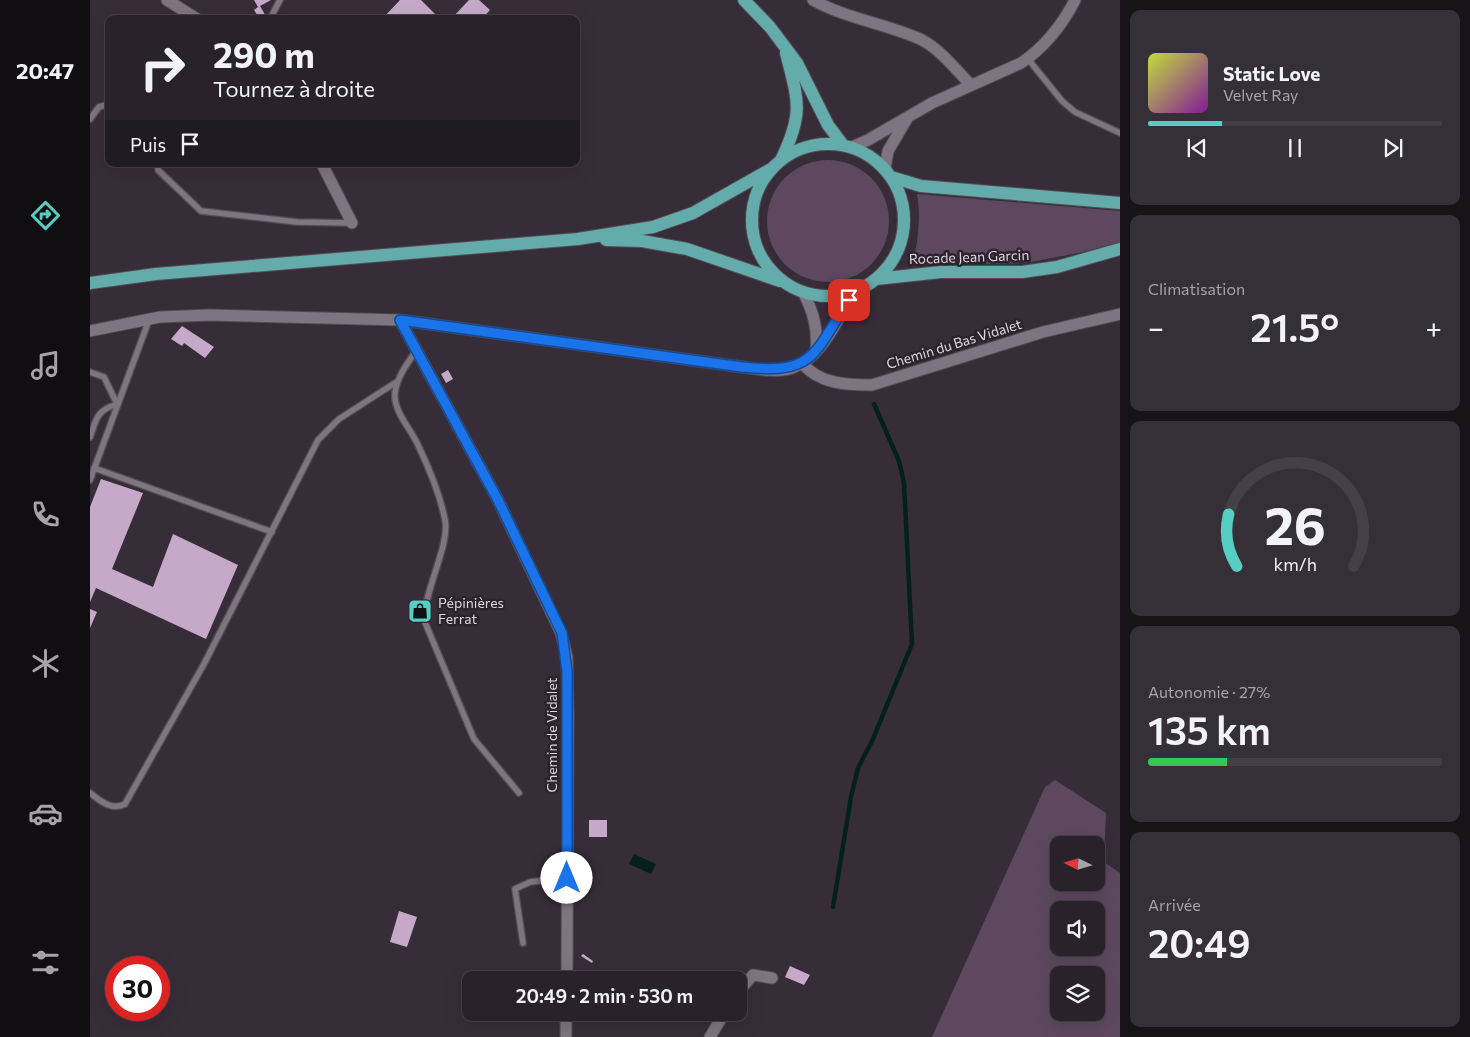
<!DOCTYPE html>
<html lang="fr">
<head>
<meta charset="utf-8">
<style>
	body { margin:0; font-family:Commissioner,sans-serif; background:#352f37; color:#f1f3f6; height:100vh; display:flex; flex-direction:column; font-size:19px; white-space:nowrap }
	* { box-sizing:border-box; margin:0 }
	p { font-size:16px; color:#a5a4a9 }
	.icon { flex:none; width:28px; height:28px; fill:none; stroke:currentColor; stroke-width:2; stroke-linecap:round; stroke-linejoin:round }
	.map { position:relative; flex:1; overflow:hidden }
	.sheet { display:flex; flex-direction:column; gap:10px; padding:10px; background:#171318; width:350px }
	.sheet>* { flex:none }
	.banner { position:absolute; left:15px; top:15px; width:475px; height:152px; border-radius:10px; box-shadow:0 5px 20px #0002,0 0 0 1px #453f47; background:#29222b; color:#f1f3f6; overflow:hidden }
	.needle { width:32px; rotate:275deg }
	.controls { position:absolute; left:960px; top:836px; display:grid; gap:10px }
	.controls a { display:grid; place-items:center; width:55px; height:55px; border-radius:10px; background:#29222b; box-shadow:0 5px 20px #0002,0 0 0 1px #453f47; font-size:25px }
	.speed { position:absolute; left:15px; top:956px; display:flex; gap:10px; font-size:25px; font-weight:700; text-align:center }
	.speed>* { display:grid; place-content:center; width:65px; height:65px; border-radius:50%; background:#29222b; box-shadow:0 5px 20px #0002,0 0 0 1px #453f47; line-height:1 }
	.speed .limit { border:8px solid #d22; background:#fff; color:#111 }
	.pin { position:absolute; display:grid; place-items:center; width:42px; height:42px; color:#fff; margin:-21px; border-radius:10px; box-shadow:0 2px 8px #0006 }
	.me { position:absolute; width:55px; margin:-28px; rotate:0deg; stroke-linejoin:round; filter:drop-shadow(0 0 4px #0008) }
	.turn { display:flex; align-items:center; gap:18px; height:105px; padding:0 25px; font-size:22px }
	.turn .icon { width:65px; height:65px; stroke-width:2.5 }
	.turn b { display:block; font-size:35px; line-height:42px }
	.then { display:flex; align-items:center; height:48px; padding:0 25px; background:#0003; gap:10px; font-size:19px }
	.big { font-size:38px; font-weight:600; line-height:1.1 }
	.sheet .widget { flex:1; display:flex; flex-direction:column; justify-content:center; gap:8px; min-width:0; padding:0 18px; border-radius:10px; background:#352f37 }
	.sheet .dial { align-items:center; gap:0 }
	.dial svg { height:130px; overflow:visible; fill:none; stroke:#453f47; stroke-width:7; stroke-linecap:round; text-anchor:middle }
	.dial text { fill:#f1f3f6; stroke:none }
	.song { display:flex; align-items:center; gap:15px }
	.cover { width:60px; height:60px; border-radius:8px; background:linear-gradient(135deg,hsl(70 70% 55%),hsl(290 70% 35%)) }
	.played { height:5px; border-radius:2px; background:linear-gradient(90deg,#56cec3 25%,#453f47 25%) }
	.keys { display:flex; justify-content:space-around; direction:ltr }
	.heat { display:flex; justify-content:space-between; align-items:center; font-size:28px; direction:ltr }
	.charge { height:8px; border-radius:4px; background:linear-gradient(90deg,#34c759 27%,#453f47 0) }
	.trip { position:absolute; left:372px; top:971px; width:285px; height:50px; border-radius:10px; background:#29222b; box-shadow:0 5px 20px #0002,0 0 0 1px #453f47; font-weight:600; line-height:50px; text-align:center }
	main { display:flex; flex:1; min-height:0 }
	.tabs { display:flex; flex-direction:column; width:90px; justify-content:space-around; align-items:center; background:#100e11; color:#a5a4a9 }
	.tabs .icon { width:35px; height:35px }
	.tabs .selected { color:#56cec3 }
	.tabs b { font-size:22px; color:#f1f3f6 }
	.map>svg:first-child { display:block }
</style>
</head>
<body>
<main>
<nav class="tabs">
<b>20:47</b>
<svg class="icon selected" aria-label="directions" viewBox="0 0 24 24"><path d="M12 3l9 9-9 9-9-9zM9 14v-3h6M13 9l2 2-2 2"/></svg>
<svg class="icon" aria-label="music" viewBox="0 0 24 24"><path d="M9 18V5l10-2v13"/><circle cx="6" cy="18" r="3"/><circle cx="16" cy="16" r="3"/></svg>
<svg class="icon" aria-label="phone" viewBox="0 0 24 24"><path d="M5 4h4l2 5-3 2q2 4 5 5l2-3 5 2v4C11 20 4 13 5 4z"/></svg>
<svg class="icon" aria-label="climate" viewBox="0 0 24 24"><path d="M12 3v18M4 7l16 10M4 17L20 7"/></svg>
<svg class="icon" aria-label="car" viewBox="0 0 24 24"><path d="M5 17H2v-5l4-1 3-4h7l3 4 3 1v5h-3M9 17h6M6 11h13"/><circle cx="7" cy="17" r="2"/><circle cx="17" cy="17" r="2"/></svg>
<svg class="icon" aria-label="filters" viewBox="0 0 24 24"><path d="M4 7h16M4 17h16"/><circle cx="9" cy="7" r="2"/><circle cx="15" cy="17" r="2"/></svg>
</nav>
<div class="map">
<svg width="1030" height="1037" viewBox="0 0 1030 1037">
	<rect width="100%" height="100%" fill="#372d39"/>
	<path fill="#5d4860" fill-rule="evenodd" d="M677 221a61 61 0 1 1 122 0a61 61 0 1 1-122 0Z
		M827,194l203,17v31l-37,10 -57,11 -112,2c-1,-9 2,-15 3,-23 2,-17 3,-32 0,-48z
		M965,780l51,33 -2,49 16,11v164h-188l113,-250zM969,845h37v37h-37zM969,910h37v38h-37zM969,975h37v37h-37z"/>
	<path fill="#04201d" d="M544,854l22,10 -5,10 -22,-10z"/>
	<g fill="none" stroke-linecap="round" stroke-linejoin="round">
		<path stroke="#04201d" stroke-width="4.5" d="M743,907l18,-110 7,-29 15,-29 39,-95 -8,-161 -5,-22 -25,-57"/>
	</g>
	<path fill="#c6a9c9" d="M164,0h17l-11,6 7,12 -7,1 -6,-9 4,-3z
		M310,0h21l19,19h-58z
		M379,0h10l11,10 -8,9h-31z
		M92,326l32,21 -9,11 -21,-15 -2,3 -11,-7z
		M358,370l5,9 -7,4 -5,-9z
		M11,479l42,14 -31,76 41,18 20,-53 65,31 -32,74 -110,-51 -6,14v-95z
		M0,609l7,3 -7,16z
		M499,820h18v17h-18z
		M309,911l18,6 -10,30 -17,-5z
		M493,954l10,7 -1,2 -11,-7z
		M700,966l20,9 -6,10 -19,-8z
		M490,1012h14l-9,7z"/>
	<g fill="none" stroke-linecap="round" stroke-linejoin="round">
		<g stroke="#544b55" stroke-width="8">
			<path id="service" d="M180,19l10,-19
				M938,59l34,42 13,11 45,21
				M0,119l9,-12 10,-3
				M68,164v6l43,41 96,11 55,1
				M327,349c-9,14 -20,27 -22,44 -2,18 16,36 23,52 11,23 22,49 27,75 5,25 -20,68 -21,100l50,119 45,54
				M0,372l14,5 13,27c-21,7 -20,14 -27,33
				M4,468l178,64
				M0,480l59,-160
				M0,793c11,8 21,18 35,11l79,-140 114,-224 21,-21 59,-38
				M433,943l-8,-54 15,-7 37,-4"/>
		</g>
		<g stroke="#544b55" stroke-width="13">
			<path id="minor" d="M77,0l30,19
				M723,0c34,19 74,24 109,40 19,10 34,30 49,45
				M762,147l16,-7 64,-37 89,-40c23,-15 42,-39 54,-63
				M232,164l30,59
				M795,169l3,-18 20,-34
				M713,292c10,19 15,36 13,58
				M310,320l98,180 63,133 6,24 1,57 -1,266
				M0,331l70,-14 50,-2 190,5 342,47c15,2 35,6 50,1 32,-11 46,-52 63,-77
				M712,363c17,21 44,22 70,22l171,-53 77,-18
				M649,991l14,-16 19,3
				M476,1037v-25
				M620,1037l15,-25"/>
		</g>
		<g stroke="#544b55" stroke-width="14">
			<path id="primary" d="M654,0l26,27 27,36 31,62 15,20
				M662 220a76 76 0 1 1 152 0a76 76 0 1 1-152 0Z
				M692,158c22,-46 16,-58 4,-105
				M801,177l30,9 199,17
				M516,240l36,1 45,8 93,32
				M786,279l65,-7h81l35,-5 63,-18
				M0,283l66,-9 422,-35 75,-12 40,-14 78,-44"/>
		</g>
		<use href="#service" stroke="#7f7481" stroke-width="5.5"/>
		<use href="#minor" stroke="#7f7481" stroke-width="11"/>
		<use href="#primary" stroke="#64acab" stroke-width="12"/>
	</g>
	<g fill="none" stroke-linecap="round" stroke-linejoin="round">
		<g stroke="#114b97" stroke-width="12">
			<path id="route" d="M477,878v-207l-5,-38 -64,-133 -98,-180 342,47c74,8 71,-13 107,-67"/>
		</g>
		<use href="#route" stroke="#1a73e8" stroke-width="9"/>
	</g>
	<defs>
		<g id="shop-square" transform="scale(1.25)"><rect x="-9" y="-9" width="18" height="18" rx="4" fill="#56cec3" stroke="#2d232e"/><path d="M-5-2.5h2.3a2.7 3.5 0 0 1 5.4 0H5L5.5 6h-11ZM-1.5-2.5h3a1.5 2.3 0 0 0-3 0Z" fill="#111"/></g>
	</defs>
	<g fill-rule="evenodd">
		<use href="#shop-square" x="330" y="611"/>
	</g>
	<g text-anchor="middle" stroke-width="5" stroke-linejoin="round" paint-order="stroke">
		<g font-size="14" fill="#ded7de" stroke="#2d232e">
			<text transform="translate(879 257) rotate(-2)" y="5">Rocade Jean Garcin</text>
			<text transform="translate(864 344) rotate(-17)" y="5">Chemin du Bas Vidalet</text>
			<text transform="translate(462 735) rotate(-90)" y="5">Chemin de Vidalet</text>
		</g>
		<g font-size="14" fill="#ded7de" stroke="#2d232e" text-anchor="start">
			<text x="348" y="608">Pépinières<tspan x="348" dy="16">Ferrat</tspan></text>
		</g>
	</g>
</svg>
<div class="controls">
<a><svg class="needle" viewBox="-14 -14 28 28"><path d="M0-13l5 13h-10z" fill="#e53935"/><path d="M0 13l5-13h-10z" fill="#a5a4a9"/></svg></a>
<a><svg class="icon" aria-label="sound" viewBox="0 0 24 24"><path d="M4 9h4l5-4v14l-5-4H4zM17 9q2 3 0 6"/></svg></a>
<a><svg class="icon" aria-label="layers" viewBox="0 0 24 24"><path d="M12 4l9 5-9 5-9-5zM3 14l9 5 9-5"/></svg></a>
</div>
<div class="speed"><div class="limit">30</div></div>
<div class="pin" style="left:759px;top:300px;background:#d93025"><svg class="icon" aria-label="arrive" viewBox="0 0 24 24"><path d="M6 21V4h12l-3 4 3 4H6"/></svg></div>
<svg class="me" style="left:477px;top:878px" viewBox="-20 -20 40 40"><circle r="19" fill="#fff"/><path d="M0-13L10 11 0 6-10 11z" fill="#1a73e8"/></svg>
<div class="trip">20:49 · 2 min · 530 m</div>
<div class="banner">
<div class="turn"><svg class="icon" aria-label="right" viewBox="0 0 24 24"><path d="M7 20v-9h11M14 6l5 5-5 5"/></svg><div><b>290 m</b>Tournez à droite</div></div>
<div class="then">Puis<svg class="icon" aria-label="arrive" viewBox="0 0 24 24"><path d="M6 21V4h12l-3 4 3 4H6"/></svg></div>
</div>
</div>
<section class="sheet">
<div class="widget">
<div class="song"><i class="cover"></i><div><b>Static Love</b><p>Velvet Ray</p></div></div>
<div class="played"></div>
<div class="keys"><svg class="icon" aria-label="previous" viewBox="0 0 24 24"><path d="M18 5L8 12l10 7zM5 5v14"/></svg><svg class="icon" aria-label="pause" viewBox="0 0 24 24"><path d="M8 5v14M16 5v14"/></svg><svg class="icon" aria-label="next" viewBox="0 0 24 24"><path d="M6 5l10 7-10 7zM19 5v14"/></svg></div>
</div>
<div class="widget"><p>Climatisation</p>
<div class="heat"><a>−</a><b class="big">21.5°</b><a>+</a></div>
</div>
<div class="widget dial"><svg viewBox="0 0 100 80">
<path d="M14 69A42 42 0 1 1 86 69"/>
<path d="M14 69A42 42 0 0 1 9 37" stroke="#56cec3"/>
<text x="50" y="56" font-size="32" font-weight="700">26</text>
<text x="50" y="72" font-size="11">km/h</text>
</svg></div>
<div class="widget"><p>Autonomie · 27%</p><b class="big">135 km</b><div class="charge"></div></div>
<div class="widget"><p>Arrivée</p><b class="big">20:49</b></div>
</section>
</main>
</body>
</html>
